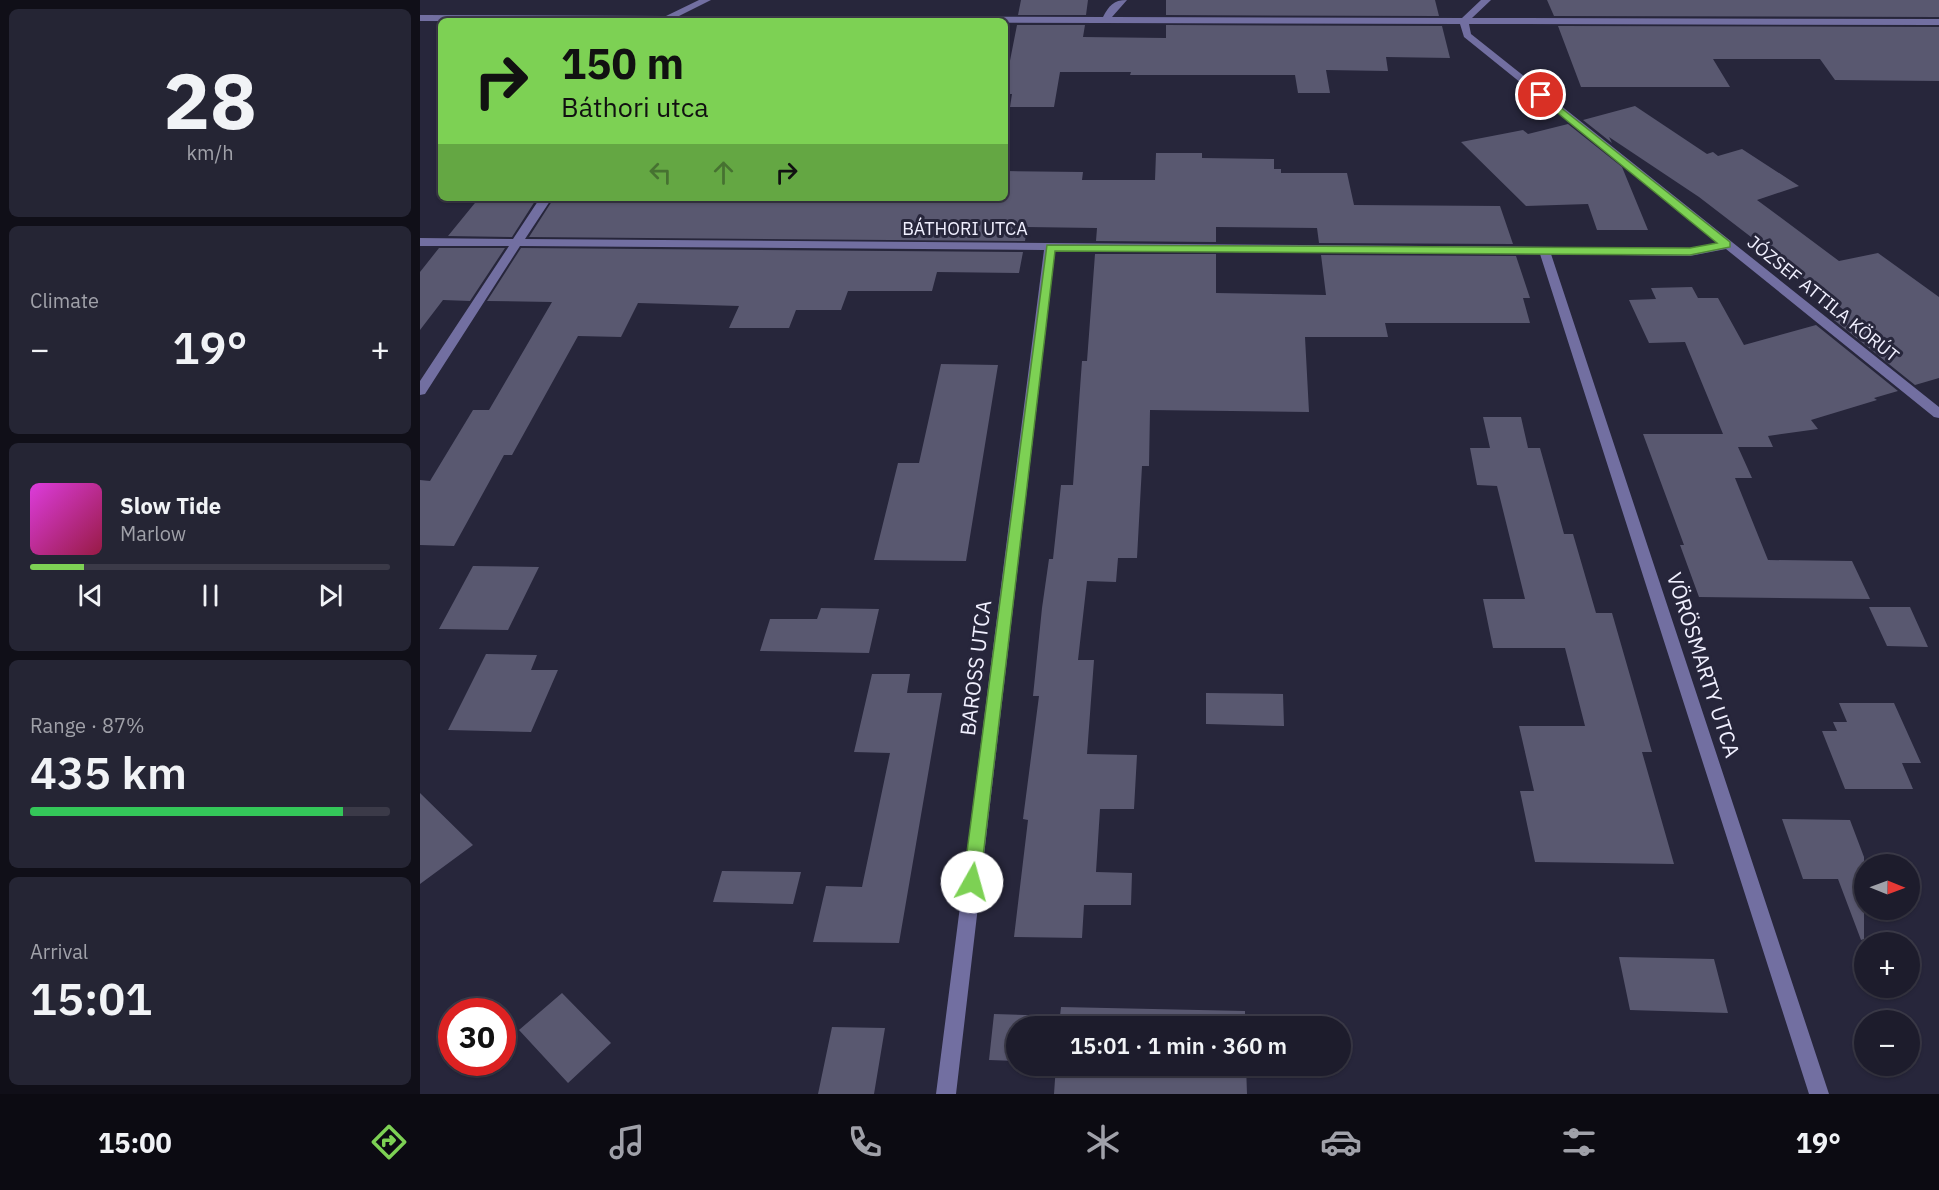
<!DOCTYPE html>
<html lang="en">
<head>
<meta charset="utf-8">
<style>
	body { margin:0; font-family:"IBM Plex Sans",sans-serif; background:#252534; color:#f1f3f6; height:100vh; display:flex; flex-direction:column; font-size:22px; white-space:nowrap }
	* { box-sizing:border-box; margin:0 }
	p { font-size:20px; color:#a0a1a9 }
	.icon { flex:none; width:33px; height:33px; fill:none; stroke:currentColor; stroke-width:2; stroke-linecap:round; stroke-linejoin:round }
	.map { position:relative; flex:1; overflow:hidden }
	.drawer { display:flex; flex-direction:column; gap:9px; padding:9px; background:#100f18; width:420px }
	.drawer>* { flex:none }
	.top-card { position:absolute; left:18px; top:18px; width:570px; height:183px; border-radius:9px; box-shadow:0 2px 4px #0004,0 0 0 2px #3b3a48; background:#7dd154; color:#111; overflow:hidden }
	.needle { width:39px; rotate:91deg }
	.fabs { position:absolute; left:1434px; top:854px; display:grid; gap:12px }
	.fabs a { display:grid; place-items:center; width:66px; height:66px; border-radius:50%; background:#1d1c2c; box-shadow:0 2px 4px #0004,0 0 0 2px #3b3a48; font-size:30px }
	.speed { position:absolute; left:18px; top:998px; display:flex; gap:12px; font-size:30px; font-weight:700; text-align:center }
	.speed>* { display:grid; place-content:center; width:78px; height:78px; border-radius:50%; background:#1d1c2c; box-shadow:0 2px 4px #0004,0 0 0 2px #3b3a48; line-height:1 }
	.speed .limit { border:9px solid #d22; background:#fff; color:#111 }
	.pin { position:absolute; display:grid; place-items:center; width:51px; height:51px; color:#fff; margin:-26px; border:3px solid #fff; border-radius:50%; box-shadow:0 2px 6px #0007 }
	.me { position:absolute; width:66px; margin:-33px; rotate:7deg; stroke-linejoin:round; filter:drop-shadow(0 0 4px #0008) }
	.turn { display:flex; align-items:center; gap:21px; height:126px; padding:0 24px; font-size:27px }
	.turn .icon { width:78px; height:78px; stroke-width:2.5 }
	.turn b { display:block; font-size:42px; line-height:51px }
	.lanes { display:flex; align-items:center; height:57px; padding:0 24px; background:#0003; justify-content:center; gap:30px; direction:ltr }
	.lanes .off { opacity:.35 }
	.big { font-size:45px; font-weight:600; line-height:1.1 }
	.drawer .widget { flex:1; display:flex; flex-direction:column; justify-content:center; gap:9px; min-width:0; padding:0 21px; border-radius:9px; background:#252534 }
	.drawer .dial { align-items:center; gap:0 }
	.dial b { font-size:78px; line-height:1 }
	.song { display:flex; align-items:center; gap:18px }
	.cover { width:72px; height:72px; border-radius:9px; background:linear-gradient(135deg,hsl(300 70% 55%),hsl(340 70% 35%)) }
	.played { height:6px; border-radius:3px; background:linear-gradient(90deg,#7dd154 15%,#3b3a48 15%) }
	.keys { display:flex; justify-content:space-around; direction:ltr }
	.heat { display:flex; justify-content:space-between; align-items:center; font-size:33px; direction:ltr }
	.charge { height:9px; border-radius:4px; background:linear-gradient(90deg,#34c759 87%,#3b3a48 0) }
	.trip { position:absolute; left:586px; top:1016px; width:345px; height:60px; border-radius:30px; background:#1d1c2c; box-shadow:0 2px 4px #0004,0 0 0 2px #3b3a48; font-weight:600; line-height:60px; text-align:center }
	.tabs { display:flex; height:96px; justify-content:space-around; align-items:center; background:#0c0b12; color:#a0a1a9 }
	.tabs .icon { width:42px; height:42px }
	.tabs .on { color:#7dd154 }
	.tabs b { font-size:27px; color:#f1f3f6 }
	main { display:flex; flex:1; min-height:0 }
	.map>svg:first-child { display:block }
</style>
</head>
<body>
<main>
<section class="drawer">
<div class="widget dial"><b>28</b><p>km/h</p></div>
<div class="widget"><p>Climate</p>
<div class="heat"><a>−</a><b class="big">19°</b><a>+</a></div>
</div>
<div class="widget">
<div class="song"><i class="cover"></i><div><b>Slow Tide</b><p>Marlow</p></div></div>
<div class="played"></div>
<div class="keys"><svg class="icon" aria-label="previous" viewBox="0 0 24 24"><path d="M18 5L8 12l10 7zM5 5v14"/></svg><svg class="icon" aria-label="pause" viewBox="0 0 24 24"><path d="M8 5v14M16 5v14"/></svg><svg class="icon" aria-label="next" viewBox="0 0 24 24"><path d="M6 5l10 7-10 7zM19 5v14"/></svg></div>
</div>
<div class="widget"><p>Range · 87%</p><b class="big">435 km</b><div class="charge"></div></div>
<div class="widget"><p>Arrival</p><b class="big">15:01</b></div>
</section>
<div class="map">
<svg width="1519" height="1094" viewBox="0 0 1519 1094">
	<rect width="100%" height="100%" fill="#27263b"/>
	<path fill="#595870" d="M601,0h67l-2,15h-68z
		M746,0h269l4,16 -273,-1z
		M1127,0h392v17l-385,-1z
		M597,25h68l-2,12 83,1v-13l276,1 8,32 -64,-1 2,14 -62,-1 4,23h-32l-3,-18h-165l1,-3h-71l-6,35h-44l2,-13h-7v-8z
		M1138,26l381,1v54l-104,-1 -15,-21h-107l17,28h-149z
		M1215,106l72,48 6,-2 5,4 24,-7 57,37 -42,14 82,61 39,-8 61,44v81l-24,7 -81,-65 16,-5 -69,-55 -82,-63 -90,-60 3,6 -29,-23z
		M1148,124l54,43 26,63h-51l-9,-26 -62,2 -65,-64 62,-12 5,4z
		M736,153h46v5l72,1v10h7v4h66l7,32 146,1 13,38 -194,-1 -2,-15 -101,-1v15l-120,-1 1,-13 -70,-1 -2,14 -496,-4 25,-39h321l-1,4h96l1,-4h34v-27l78,1 -1,8h73z
		M59,198h58l-25,39 -64,-1z
		M19,248h66l-35,53 -27,-1 -23,30v-58z
		M101,248l502,4 -4,21 -82,-1 -5,19h-84l-7,19h-45l-7,18h-60l10,-22 -101,-3 -17,34 -43,-1 -66,119h-8l-50,91 -34,-1v-65l10,1 43,-71h16l63,-108 -65,-1z
		M675,254h121v39l110,2 -5,-40 195,1 14,42h-7l7,25h-145l3,14h-83l4,75 -159,-2 -1,56h-7l-5,92h-19l-2,24 -29,-1 -9,79h16l-7,94 50,1 -3,54h-34l-4,63 36,1 -1,32h-47l-2,33 -68,-1 14,-117 -5,-1 16,-123h-6l9,-88 7,-49h4l8,-74h12l9,-124h5z
		M1272,287l6,11h20l26,47 72,-20 82,66 -24,7 3,2 -66,20 7,9 -50,7 5,11h-35l14,31h-17l33,82 84,1 18,38 -171,-2 -19,-52h4l-41,-111h80l-38,-92 -36,1 -20,-43 27,-1 -5,-11z
		M521,364l57,1 -32,196 -92,-1 24,-97h21z
		M1063,417h38l7,31h12l24,86h9l23,79h16l40,139h-10l32,112 -139,-2 -15,-71h14l-15,-65h66l-20,-78h-72l-10,-49h42l-28,-113 -20,-1 -7,-37h20z
		M53,566l66,1 -31,63 -69,-1z
		M1449,607h41l18,40 -41,-1z
		M401,608l58,1 -10,44 -109,-2 10,-32h47z
		M66,654l51,1 -6,15h27l-27,62 -83,-2z
		M452,674h38l-3,19h35l-43,250 -86,-1 13,-56 36,1 28,-134 -36,-1z
		M786,693l77,1 1,32 -78,-2z
		M1419,703h55l27,60h-19l11,26h-68l-23,-58h15l-4,-9h14z
		M0,793l53,52 -53,39z
		M1362,819l68,1 14,37v82l-3,1 -23,-61h-35z
		M302,871l79,1 -8,32 -80,-2z
		M1199,957l95,2 14,54 -98,-3z
		M142,993l49,50 -43,40 -49,-53z
		M641,1007l184,4v15h-228v35l-28,-1 5,-46 66,2z
		M412,1027l53,1 -11,66h-56z
		M636,1065h190l1,29h-193z"/>
	<g fill="none" stroke-linecap="round" stroke-linejoin="round">
		<path fill="#726fa1" fill-rule="evenodd" d="M279,0h12l-32,16 424,1c6,-11 10,-17 24,-17l-15,17 350,1 19,-18h10l-19,18 467,1v6l-470,-1 2,10 468,373v11l-5,-1 -208,-168 -36,7 -139,-2 278,840h-20l-269,-840 -485,-3 -99,843h-20l108,-844 -524,-4 -95,148 -5,1v-14l89,-135h-89v-8l93,1 27,-41h12l-27,41 1165,9 29,-5 -255,-206 -4,-13 -1040,-3v-6l246,1z"/>
	</g>
	<path fill="#7dd154" stroke="#518837" stroke-width="1.5" d="M1121,92l189,150v5l-40,8 -635,-4 -75,631 -2,6 -6,2 -6,-2 -3,-6 84,-637 643,3 27,-5 -179,-146v-4z"/>
	<g text-anchor="middle" stroke-width="6" stroke-linejoin="round" paint-order="stroke">
		<g font-size="18" fill="#f1f0ff" stroke="#27263b">
			<text x="545" y="235">BÁTHORI UTCA</text>
			<text transform="translate(1403 299) rotate(39)" y="6">JÓZSEF ATTILA KÖRÚT</text>
		</g>
		<g font-size="21" fill="#f1f0ff" stroke="#27263b">
			<text transform="translate(1283 665) rotate(72)" y="7">VÖRÖSMARTY UTCA</text>
			<text transform="translate(556 668) rotate(-83)" y="7">BAROSS UTCA</text>
		</g>
	</g>
</svg>
<div class="fabs">
<a><svg class="needle" viewBox="-14 -14 28 28"><path d="M0-13l5 13h-10z" fill="#e53935"/><path d="M0 13l5-13h-10z" fill="#a0a1a9"/></svg></a>
<a>+</a>
<a>−</a>
</div>
<div class="speed"><div class="limit">30</div></div>
<div class="pin" style="left:1121px;top:95px;background:#d93025"><svg class="icon" aria-label="arrive" viewBox="0 0 24 24"><path d="M6 21V4h12l-3 4 3 4H6"/></svg></div>
<svg class="me" style="left:552px;top:882px" viewBox="-20 -20 40 40"><circle r="19" fill="#fff"/><path d="M0-13L10 11 0 6-10 11z" fill="#7dd154"/></svg>
<div class="trip">15:01 · 1 min · 360 m</div>
<div class="top-card">
<div class="turn"><svg class="icon" aria-label="right" viewBox="0 0 24 24"><path d="M7 20v-9h11M14 6l5 5-5 5"/></svg><div><b>150 m</b>Báthori utca</div></div>
<div class="lanes"><svg class="icon off" aria-label="left" viewBox="0 0 24 24"><path d="M17 20v-9H6M10 6l-5 5 5 5"/></svg><svg class="icon off" aria-label="ahead" viewBox="0 0 24 24"><path d="M12 20V5M6 11l6-6 6 6"/></svg><svg class="icon" aria-label="right" viewBox="0 0 24 24"><path d="M7 20v-9h11M14 6l5 5-5 5"/></svg></div>
</div>
</div>
</main>
<nav class="tabs">
<b>15:00</b>
<svg class="icon on" aria-label="directions" viewBox="0 0 24 24"><path d="M12 3l9 9-9 9-9-9zM9 14v-3h6M13 9l2 2-2 2"/></svg>
<svg class="icon" aria-label="music" viewBox="0 0 24 24"><path d="M9 18V5l10-2v13"/><circle cx="6" cy="18" r="3"/><circle cx="16" cy="16" r="3"/></svg>
<svg class="icon" aria-label="phone" viewBox="0 0 24 24"><path d="M5 4h4l2 5-3 2q2 4 5 5l2-3 5 2v4C11 20 4 13 5 4z"/></svg>
<svg class="icon" aria-label="climate" viewBox="0 0 24 24"><path d="M12 3v18M4 7l16 10M4 17L20 7"/></svg>
<svg class="icon" aria-label="car" viewBox="0 0 24 24"><path d="M5 17H2v-5l4-1 3-4h7l3 4 3 1v5h-3M9 17h6M6 11h13"/><circle cx="7" cy="17" r="2"/><circle cx="17" cy="17" r="2"/></svg>
<svg class="icon" aria-label="filters" viewBox="0 0 24 24"><path d="M4 7h16M4 17h16"/><circle cx="9" cy="7" r="2"/><circle cx="15" cy="17" r="2"/></svg>
<b>19°</b>
</nav>
</body>
</html>
